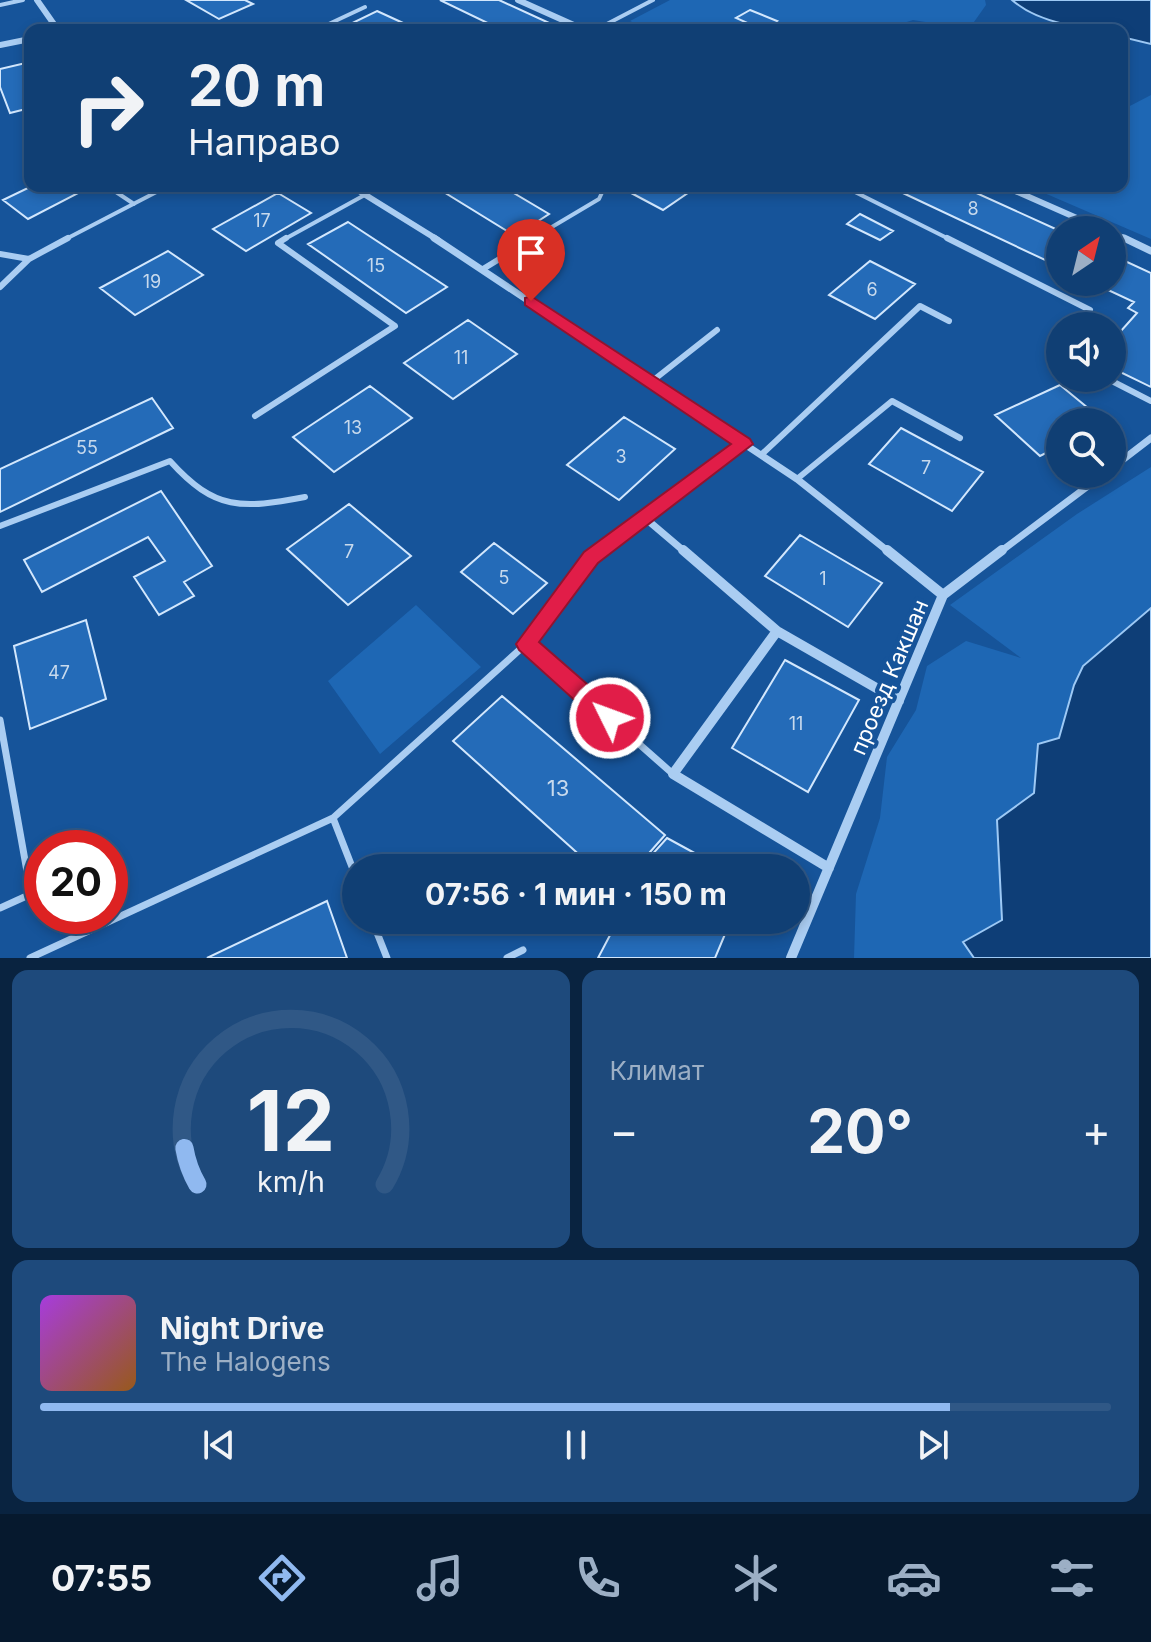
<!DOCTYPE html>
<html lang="ru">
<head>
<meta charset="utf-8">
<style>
	body { margin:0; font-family:Inter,sans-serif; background:#1e4a7c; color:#f1f3f6; height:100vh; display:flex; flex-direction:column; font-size:30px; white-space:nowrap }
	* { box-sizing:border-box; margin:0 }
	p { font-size:26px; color:#9cafc5 }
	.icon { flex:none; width:44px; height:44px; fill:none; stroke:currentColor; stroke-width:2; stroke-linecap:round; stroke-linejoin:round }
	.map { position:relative; height:958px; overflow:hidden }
	.details { display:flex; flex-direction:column; gap:12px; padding:12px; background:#092340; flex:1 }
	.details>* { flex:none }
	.banner { position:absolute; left:24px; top:24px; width:1104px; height:168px; border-radius:16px; box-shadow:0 4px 12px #0003,0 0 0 2px #305886; background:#103f74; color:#f1f3f6; overflow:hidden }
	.needle { width:52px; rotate:35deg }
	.fabs { position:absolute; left:1046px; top:216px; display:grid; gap:16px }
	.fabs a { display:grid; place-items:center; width:80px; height:80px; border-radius:50%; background:#103f74; box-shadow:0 4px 12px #0003,0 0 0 2px #305886; font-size:40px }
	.speed { position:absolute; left:24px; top:830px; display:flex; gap:16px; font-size:40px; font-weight:700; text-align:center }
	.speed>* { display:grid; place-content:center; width:104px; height:104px; border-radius:50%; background:#103f74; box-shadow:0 4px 12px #0003,0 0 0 2px #305886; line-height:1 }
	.speed .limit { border:12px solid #d22; background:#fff; color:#111 }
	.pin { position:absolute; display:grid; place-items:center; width:68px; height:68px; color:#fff; margin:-82px -34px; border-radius:50% 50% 50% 0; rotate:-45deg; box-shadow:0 0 8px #0007 }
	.pin .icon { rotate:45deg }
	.me { position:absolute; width:88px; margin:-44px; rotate:312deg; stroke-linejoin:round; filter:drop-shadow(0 0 6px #0008) }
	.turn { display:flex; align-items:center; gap:28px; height:168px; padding:0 32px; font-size:36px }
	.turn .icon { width:104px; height:104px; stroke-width:2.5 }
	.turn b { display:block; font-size:56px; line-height:68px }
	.big { font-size:60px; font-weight:700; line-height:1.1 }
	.details .widget { flex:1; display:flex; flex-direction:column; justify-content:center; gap:12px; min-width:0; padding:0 28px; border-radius:16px; background:#1e4a7c }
	.details .dial { align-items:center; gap:0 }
	.dial svg { height:208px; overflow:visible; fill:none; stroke:#305886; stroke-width:7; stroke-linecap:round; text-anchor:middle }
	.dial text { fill:#f1f3f6; stroke:none }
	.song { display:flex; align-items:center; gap:24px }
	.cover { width:96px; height:96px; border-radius:12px; background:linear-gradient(135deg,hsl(280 70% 55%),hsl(30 70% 35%)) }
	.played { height:8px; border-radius:4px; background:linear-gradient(90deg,#90b9f0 85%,#305886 85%) }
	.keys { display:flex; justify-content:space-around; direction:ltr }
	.heat { display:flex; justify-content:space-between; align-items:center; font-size:44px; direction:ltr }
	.details .tiles { flex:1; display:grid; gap:12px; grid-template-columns:1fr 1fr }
	.widget:last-child { grid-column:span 2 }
	.trip { position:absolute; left:342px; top:854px; width:468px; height:80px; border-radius:40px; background:#103f74; box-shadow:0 4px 12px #0003,0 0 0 2px #305886; font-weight:700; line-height:80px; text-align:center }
	.menu { display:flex; height:128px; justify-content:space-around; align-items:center; background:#06192e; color:#9cafc5 }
	.menu .icon { width:56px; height:56px }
	.menu .active { color:#90b9f0 }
	.menu b { font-size:36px; color:#f1f3f6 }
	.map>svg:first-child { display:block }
</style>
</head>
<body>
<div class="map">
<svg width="1151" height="958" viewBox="0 0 1151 958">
	<rect width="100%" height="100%" fill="#16549a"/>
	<path fill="#1e67b4" d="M670,0h315l1,5 -17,24 -56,-9 -19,6 9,4h-254l-19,-9z
		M1151,95v144l-123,-53h94v-79l4,1z
		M1151,467v141l-68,58 -24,72 -21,6 -4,49 -37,27 5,101 -39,21 11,16h-120l2,-64 24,-76 7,-61 29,-47 11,-44 39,-25 55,17 -71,-53 127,-91z
		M416,605l65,62 -101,87 -52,-73z"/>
	<path fill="#0e3e77" stroke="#9dc9f5" stroke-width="2" d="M1012,0h139v44l-29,-7v-7c-36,0 -83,-6 -110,-30z
		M1151,608v350h-177l-11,-16 39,-22 -5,-100 37,-27 4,-49 21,-6 15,-53 9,-19z"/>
	<path fill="#246bb8" stroke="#d2e7fd" stroke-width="2" d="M186,0h59l8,4 -34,15z
		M440,0h59l61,28 -58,2z
		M750,10l27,11 -14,9 -27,-12z
		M377,11l37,17 -76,2z
		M30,62v46l-20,5 -10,-26v-18z
		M32,186h53l3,2 -60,31 -25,-19z
		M434,186h68l47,28 -34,22z
		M618,186h80l-35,24z
		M888,186h73l99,45v36z
		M278,193l33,20 -65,38 -33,-22z
		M860,214l33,17 -13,9 -33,-16z
		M348,222l99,65 -41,26 -98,-69z
		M168,251l35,24 -68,40 -35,-27z
		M1112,255l39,18v114l-39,-19v-42l9,5 16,-18 -9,-5 6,-6 -43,-20h21z
		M870,261l45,23 -40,35 -46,-24z
		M468,320l49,34 -64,45 -49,-36z
		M1060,385l45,37h-45v24l-20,10 -45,-41z
		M370,386l42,32 -78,54 -41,-35z
		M152,398l21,30 -173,84v-43z
		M624,417l51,32 -56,51 -52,-35z
		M901,428l82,44 -31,39 -83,-47z
		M161,491l51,75 -28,16 10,14 -35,19 -25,-38 31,-16 -17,-24 -106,55 -18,-32z
		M349,504l62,52 -63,49 -61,-56z
		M800,535l82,48 -34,44 -83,-51z
		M494,543l53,40 -34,31 -52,-42z
		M86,620l20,79 -76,30 -16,-83z
		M785,660l74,40 -51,92 -76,-44z
		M502,696l163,139 -29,33h-42l-141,-127z
		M667,838l55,30h-82z
		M327,901l20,57h-140z
		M618,920h113l-16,38h-117z"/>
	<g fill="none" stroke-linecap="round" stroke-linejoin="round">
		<path stroke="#aacdf2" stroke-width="4" d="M0,5l23,-5
			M605,25l48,-25
			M316,30l49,-23
			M107,186l27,18
			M843,186l108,54
			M64,240l104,-54
			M283,240l98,-54
			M530,240l69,-41 6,-13"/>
		<path stroke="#aacdf2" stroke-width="6" d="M947,238l143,72 -15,16
			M0,254l29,5
			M483,269l51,-31
			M0,287l29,-28 39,-21
			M1060,342l-8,8 8,4
			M1106,378l45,23
			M651,382l66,-52
			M255,416l140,-90 -117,-83 8,-5
			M761,455l159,-149 29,15
			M797,479l95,-78 68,37
			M0,526l170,-65c45,50 72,48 135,36
			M597,552l147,-108"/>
		<path stroke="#aacdf2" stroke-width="7" d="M526,644l147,130
			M0,720l31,174 -31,14
			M333,818l23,59
			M372,920l15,38
			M30,958l303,-140 193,-174 65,-87 9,-7
			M507,958l16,-8"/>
		<path stroke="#aacdf2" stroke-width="6" d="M37,0l21,30
			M518,0l58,26 29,-1 12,5
			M0,45l30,-6
			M351,186l87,54
			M1004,186l100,44
			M1112,233l16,7"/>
		<path stroke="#aacdf2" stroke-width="7" d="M434,238l363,241 92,73
			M1124,238l27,13
			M1112,468l39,-30
			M645,518l40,34
			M1000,552l104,-78"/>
		<path stroke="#aacdf2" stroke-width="10" d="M683,550l94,81 122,70
			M887,550l56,45
			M777,631l-104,143 156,94
			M791,958l152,-363 59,-45"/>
	</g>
	<path fill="#e11d48" stroke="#92132f" stroke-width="2" d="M531,296l219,143 3,5 -155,119 -59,79 79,69 3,7 -3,7 -8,3 -8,-3 -83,-75 -3,-6 68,-92 147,-108 -206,-139v-7z"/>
	<g text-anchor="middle" stroke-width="8" stroke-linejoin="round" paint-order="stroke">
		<g font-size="18" fill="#c8daed">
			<text x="973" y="215">8</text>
			<text x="262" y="227">17</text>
			<text x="376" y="272">15</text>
			<text x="152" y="288">19</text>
			<text x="872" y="296">6</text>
			<text x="461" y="364">11</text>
			<text x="353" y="434">13</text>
			<text x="87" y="454">55</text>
			<text x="621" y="463">3</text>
			<text x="926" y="474">7</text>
			<text x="349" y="558">7</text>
			<text x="504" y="584">5</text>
			<text x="823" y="585">1</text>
			<text x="59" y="679">47</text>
			<text x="796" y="730">11</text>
		</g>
		<g font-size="22" fill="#fff" stroke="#16549a">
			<text transform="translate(889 677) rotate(-67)" y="8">проезд Какшан</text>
		</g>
		<g font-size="22" fill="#c8daed">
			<text x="558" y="796">13</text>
		</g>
	</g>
</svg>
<div class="fabs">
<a><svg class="needle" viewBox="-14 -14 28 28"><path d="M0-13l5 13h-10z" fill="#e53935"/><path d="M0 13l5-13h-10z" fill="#9cafc5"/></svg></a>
<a><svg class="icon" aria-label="sound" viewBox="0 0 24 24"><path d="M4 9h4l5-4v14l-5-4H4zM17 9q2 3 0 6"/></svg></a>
<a><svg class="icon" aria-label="search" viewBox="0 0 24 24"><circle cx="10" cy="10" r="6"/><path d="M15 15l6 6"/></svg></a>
</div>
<div class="speed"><div class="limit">20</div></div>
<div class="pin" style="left:531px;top:301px;background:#d93025"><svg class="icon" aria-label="arrive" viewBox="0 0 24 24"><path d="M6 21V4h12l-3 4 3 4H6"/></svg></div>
<svg class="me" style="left:610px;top:718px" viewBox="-20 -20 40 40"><circle r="17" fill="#e11d48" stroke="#fff" stroke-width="3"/><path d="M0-11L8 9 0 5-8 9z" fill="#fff"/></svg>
<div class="trip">07:56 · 1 мин · 150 m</div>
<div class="banner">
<div class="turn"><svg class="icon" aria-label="right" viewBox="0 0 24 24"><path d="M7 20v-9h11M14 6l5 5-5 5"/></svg><div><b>20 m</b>Направо</div></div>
</div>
</div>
<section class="details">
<div class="tiles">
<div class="widget dial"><svg viewBox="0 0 100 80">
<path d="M14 69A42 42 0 1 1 86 69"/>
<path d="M14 69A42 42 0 0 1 9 55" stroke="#90b9f0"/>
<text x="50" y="56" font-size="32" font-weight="700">12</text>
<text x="50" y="72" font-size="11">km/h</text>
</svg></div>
<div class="widget"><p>Климат</p>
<div class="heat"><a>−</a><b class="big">20°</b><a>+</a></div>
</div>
<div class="widget">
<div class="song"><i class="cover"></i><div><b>Night Drive</b><p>The Halogens</p></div></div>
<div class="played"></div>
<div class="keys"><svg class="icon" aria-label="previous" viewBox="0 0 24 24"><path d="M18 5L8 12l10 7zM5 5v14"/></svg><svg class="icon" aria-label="pause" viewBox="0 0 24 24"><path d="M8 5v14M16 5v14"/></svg><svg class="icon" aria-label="next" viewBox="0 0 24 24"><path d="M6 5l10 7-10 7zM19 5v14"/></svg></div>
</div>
</div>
</section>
<nav class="menu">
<b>07:55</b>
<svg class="icon active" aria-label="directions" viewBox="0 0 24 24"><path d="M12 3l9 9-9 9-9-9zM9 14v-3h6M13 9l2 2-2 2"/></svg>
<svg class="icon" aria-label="music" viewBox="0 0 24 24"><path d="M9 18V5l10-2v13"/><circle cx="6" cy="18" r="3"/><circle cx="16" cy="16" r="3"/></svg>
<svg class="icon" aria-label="phone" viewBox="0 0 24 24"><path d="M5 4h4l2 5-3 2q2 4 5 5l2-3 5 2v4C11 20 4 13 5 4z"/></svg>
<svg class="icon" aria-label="climate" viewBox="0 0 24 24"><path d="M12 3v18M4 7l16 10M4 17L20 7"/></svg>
<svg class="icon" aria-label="car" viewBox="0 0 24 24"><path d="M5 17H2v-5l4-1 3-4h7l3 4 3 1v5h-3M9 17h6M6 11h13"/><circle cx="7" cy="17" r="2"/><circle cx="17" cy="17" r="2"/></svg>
<svg class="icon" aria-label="filters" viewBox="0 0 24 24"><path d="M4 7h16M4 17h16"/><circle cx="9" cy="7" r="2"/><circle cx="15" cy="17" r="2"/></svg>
</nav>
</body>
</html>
